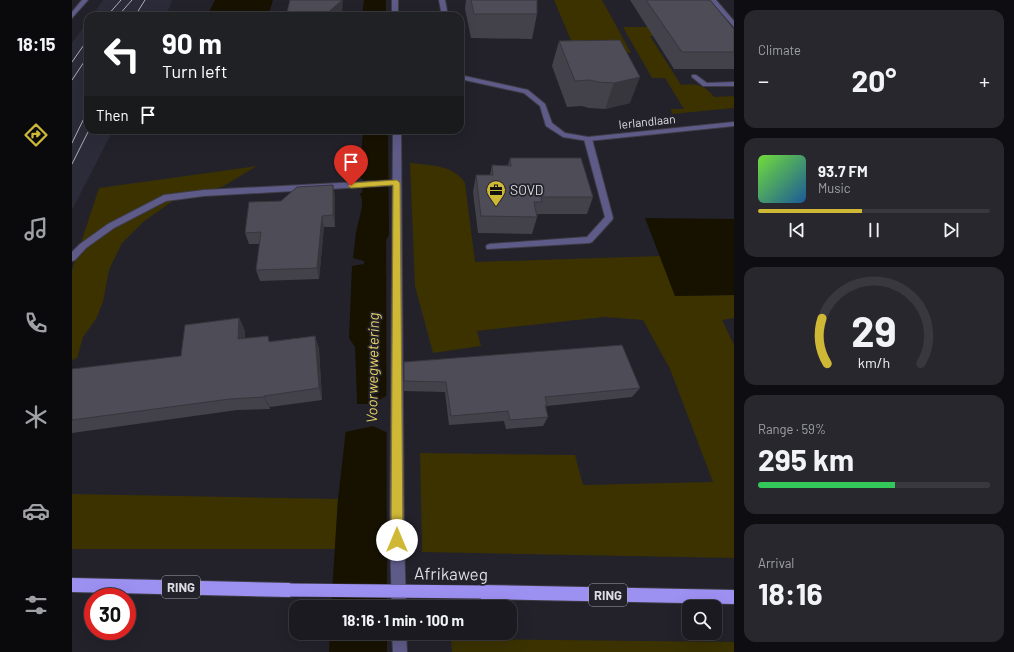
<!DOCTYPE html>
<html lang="en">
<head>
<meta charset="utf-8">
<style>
	body { margin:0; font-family:Barlow,sans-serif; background:#27272d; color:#f1f3f6; height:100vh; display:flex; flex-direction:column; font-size:15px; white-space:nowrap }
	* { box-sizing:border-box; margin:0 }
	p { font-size:13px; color:#9fa1a5 }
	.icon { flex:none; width:22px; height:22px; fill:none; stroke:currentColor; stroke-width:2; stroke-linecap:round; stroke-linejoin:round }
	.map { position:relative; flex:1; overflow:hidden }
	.side { display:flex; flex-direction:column; gap:10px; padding:10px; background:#0e0e12; width:280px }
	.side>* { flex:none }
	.banner { position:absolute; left:12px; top:12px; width:380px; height:122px; border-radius:12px; box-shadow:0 4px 16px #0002,0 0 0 1px #38383e; background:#202124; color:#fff; overflow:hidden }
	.tools { position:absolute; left:610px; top:600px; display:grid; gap:8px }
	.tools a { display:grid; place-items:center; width:40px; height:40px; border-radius:8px; background:#1a1a20; box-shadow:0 4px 16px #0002,0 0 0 1px #38383e; font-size:20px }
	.speed { position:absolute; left:12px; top:588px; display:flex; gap:8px; font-size:20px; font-weight:700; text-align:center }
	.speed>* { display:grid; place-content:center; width:52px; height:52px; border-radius:50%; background:#1a1a20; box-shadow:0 4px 16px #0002,0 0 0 1px #38383e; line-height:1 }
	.speed .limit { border:6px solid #d22; background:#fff; color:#111 }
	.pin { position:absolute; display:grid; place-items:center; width:34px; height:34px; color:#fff; margin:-41px -17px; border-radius:50% 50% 50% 0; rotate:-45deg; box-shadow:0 0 4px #0007 }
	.pin .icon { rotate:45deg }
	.me { position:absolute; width:44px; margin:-22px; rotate:0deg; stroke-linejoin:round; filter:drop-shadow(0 0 3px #0008) }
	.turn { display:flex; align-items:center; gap:14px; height:84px; padding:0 12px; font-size:18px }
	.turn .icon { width:52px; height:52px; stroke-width:2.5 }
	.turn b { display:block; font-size:28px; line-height:34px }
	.then { display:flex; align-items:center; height:38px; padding:0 12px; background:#0003; gap:8px; font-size:15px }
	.big { font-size:30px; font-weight:700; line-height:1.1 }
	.side .widget { flex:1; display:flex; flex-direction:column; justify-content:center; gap:6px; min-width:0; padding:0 14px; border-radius:12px; background:#27272d }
	.side .dial { align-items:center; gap:0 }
	.dial svg { height:104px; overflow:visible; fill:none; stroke:#38383e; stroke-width:7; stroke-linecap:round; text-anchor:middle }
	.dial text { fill:#f1f3f6; stroke:none }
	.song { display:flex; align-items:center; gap:12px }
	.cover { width:48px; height:48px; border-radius:6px; background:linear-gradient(135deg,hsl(100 70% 55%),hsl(210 70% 35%)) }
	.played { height:4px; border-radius:2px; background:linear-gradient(90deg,#d0b837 45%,#38383e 45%) }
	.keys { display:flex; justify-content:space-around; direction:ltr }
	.heat { display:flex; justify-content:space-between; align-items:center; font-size:22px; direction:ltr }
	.charge { height:6px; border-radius:3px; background:linear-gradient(90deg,#34c759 59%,#38383e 0) }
	.trip { position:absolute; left:217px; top:600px; width:228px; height:40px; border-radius:12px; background:#1a1a20; box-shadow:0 4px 16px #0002,0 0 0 1px #38383e; font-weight:700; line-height:40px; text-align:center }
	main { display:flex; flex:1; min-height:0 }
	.menu { display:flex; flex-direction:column; width:72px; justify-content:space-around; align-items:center; background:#0a0a0d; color:#9fa1a5 }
	.menu .icon { width:28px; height:28px }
	.menu .selected { color:#d0b837 }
	.menu b { font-size:18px; color:#f1f3f6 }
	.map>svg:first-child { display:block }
</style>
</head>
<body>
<main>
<nav class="menu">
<b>18:15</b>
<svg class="icon selected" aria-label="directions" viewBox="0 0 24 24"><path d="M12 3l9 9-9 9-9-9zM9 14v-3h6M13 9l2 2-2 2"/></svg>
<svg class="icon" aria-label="music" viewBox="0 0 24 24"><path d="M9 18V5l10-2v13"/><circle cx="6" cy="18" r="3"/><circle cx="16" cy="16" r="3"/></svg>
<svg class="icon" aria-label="phone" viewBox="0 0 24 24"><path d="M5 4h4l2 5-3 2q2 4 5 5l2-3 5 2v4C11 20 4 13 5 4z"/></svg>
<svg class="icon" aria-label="climate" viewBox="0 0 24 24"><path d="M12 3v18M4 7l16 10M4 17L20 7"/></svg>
<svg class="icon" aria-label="car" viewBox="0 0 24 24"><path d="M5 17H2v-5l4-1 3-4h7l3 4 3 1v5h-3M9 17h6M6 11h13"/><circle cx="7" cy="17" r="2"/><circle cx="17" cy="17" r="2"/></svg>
<svg class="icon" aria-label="filters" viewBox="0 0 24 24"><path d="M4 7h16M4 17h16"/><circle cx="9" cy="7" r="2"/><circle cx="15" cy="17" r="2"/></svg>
</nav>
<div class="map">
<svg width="662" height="652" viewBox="0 0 662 652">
	<rect width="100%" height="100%" fill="#23222b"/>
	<path fill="#2c2b39" d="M31,0h69l-6,16h-74z
		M16,21v109h25l-41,80v-167z"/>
	<path fill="#3b3200" d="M482,0h48l29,53 -56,-3z
		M551,27h34l6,9h-13l31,49c16,-1 23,-1 33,12l20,-1v12l-62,6 -1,-5h13l-19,-31h-13z
		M338,163c19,2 44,2 55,20l10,79 185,-6 15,40 59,-1v23l-12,2 12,25v213l-312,-6 -2,-99 155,2 8,30 130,-3 -43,-113 -27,-49 -39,-3 -127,14 4,15 -48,7 -18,-67z
		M185,166l-35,21 -45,11 -34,24 -21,21 -13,27 -6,32 -7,17 -13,18 -6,21 -5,2v-90l27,-82z
		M0,494l266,5 -3,50h-263z
		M379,639l283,3v10h-282z"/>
	<path fill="#171200" d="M143,0h58l-5,16h-61z
		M292,0h22v16h-24z
		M291,130h21l1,47 -24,2 -3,-10 3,-11z
		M308,192l6,1 1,414h-56l7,-108 8,-70 12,-2 -3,-80 -6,-9 3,-72 12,-2v-3l-11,-3 3,-26 7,-29 -3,-10z
		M573,218l89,1v76l-59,1z
		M258,633h57v19h-58z"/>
	<path fill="#23222b" d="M316,395v38l-15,-7 -28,6v-4l11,-3 -1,-21h17z"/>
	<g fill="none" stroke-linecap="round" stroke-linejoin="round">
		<path fill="#171200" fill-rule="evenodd" d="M292,130h24l1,105 -4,7 -10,3 -10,-3 -4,-7z"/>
		<g stroke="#3d3c45" stroke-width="2">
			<path id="service" d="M620,75h4l11,8 27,-1v4h-31l-11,-9z
				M513,137h3l4,2 21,79 -1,2 -20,22 -3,1 -102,6 -1,-2 1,-2 3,-1 97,-7 18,-20 -21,-78z
				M325,180l4,3 -1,2 -196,11 -38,5 -52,27 -28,20 -11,12 -3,1v-9l8,-8 28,-20 56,-29 40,-5z"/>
		</g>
		<g stroke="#3d3c45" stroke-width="2">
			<path id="minor" d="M10,0h6l-16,18v-6z
				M320,0h6v16h-6z
				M367,0h6l3,16h-6z
				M638,0h6l18,21v6z
				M388,75l68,15 17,14 7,19 13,10 23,4 146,-15v4l-146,15 -25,-4 -17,-11 -6,-20 -16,-13 -64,-14z
				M321,130h8l3,410 2,67h-14l-2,-67z
				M320,633h14l1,19h-14z"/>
		</g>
		<g stroke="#3d3c45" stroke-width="2">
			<path id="primary" d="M0,578l218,5 5,2 2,5 -2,5 -5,2 -218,-5z
				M409,585l253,5v14l-253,-5 -5,-2 -2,-5 2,-5z"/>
		</g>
		<use href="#service" fill="#5f5b89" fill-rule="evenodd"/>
		<use href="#minor" fill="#5f5b89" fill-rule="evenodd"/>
		<use href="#primary" fill="#9c90f1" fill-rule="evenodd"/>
		<path stroke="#afafb5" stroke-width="1" d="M35,16l14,-16
			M46,16l14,-16
			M63,16l10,-16
			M0,62l16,-23
			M0,80l16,-24
			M0,143l16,-33
			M0,164l17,-34"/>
		<g stroke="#3d3c45" stroke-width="14" stroke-linecap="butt">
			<path id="primary-bridge" d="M218,590l191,2"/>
		</g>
		<use href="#primary-bridge" stroke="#9c90f1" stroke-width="13"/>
	</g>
	<path fill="#43424b" d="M394,0h71v14l-5,25 -61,-1 -6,-29z
		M558,0h80l24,29v40h-60z
		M548,40l10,63 -25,6 -16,-1 -7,-2 -15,1 -15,-41 7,-25z
		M438,158l83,39 -6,17h-49l-6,20 -54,-1 -5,-41 3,-17h14l2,-10h16z
		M263,196v31h-11l-5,52 -59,2 -4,-11 4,-26h-11l-4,-11 36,-32z
		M167,318l6,13v7l26,3 44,-5 4,13 3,51 -52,7v2l-33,1 -165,23v-64l109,-13z
		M332,362l236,26 -8,9 -85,9 -1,2 2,9 -5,9 -37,3 -2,-8 -55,4 -4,-33 -41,-1z"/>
	<path fill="#37363d" d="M269,0h2l-1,13 -4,3h-14z
		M568,77l-10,26 -25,6 9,-26z
		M261,185l2,11v31l-2,-12z
		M250,216l2,11 -5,52 -2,-11z
		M167,318l6,13 -1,21 -6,-13z
		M243,336l4,13 3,51 -3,-12z
		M192,396l6,11v2l-6,-12z"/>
	<path fill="#4e4d57" stroke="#37363d" d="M218,0h51v1l-17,15h-38z
		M399,0h66v14h-63z
		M574,0h64l24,29v23h-52z
		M548,40l20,37 -26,6 -16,-1 -8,-2 -15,1 -16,-40z
		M438,158h71l12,39h-52l1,5h-8l3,15 -56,-1 -5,-41h17l-1,-10 19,1z
		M261,185v30l-11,1 -5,52 -61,2 5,-38 -16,1 4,-31 32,-1 16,-14z
		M167,318l-1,21 30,-3 1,6 46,-6 4,52 -55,8v1l-34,2 -158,21v-51l109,-13 4,-31z
		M550,345l18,43 -95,9 2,8h-2l3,12 -38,3 -2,-9 -57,5 -5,-34 -42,-1v-19z"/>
	<path fill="#d0b837" stroke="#877824" d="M325,180l3,3 3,357 -2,4 -4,1 -4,-1 -2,-4 2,-355 -42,3 -3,-2 3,-3z"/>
	<defs>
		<g id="office-pin" transform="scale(1)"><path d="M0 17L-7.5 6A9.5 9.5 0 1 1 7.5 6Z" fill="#d0b837" stroke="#23222b"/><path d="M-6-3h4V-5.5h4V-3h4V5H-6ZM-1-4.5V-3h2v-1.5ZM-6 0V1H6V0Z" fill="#111"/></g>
	</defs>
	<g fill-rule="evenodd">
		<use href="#office-pin" x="424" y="190"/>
	</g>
	<g text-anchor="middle" stroke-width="3.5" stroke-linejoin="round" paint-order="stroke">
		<g font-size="12" fill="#dcdce2" stroke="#23222b">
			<text transform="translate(575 122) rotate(-6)" y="4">Ierlandlaan</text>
		</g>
		<g fill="#23222b" stroke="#a4a4ab" stroke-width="1">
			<rect x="90" y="576" width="38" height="22" rx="3"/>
			<rect x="517" y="584" width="38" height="22" rx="3"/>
		</g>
		<g font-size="13" font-weight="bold" fill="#dcdce2">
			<text x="109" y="592">RING</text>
			<text x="536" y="600">RING</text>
		</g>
		<g font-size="14" fill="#dcdce2" stroke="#23222b" text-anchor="start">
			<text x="438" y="195">SOVD</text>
		</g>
		<g font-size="15" font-style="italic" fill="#e8d263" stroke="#23222b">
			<text transform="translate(301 368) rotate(-89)" y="5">Voorwegwetering</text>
		</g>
		<g font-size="17" fill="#dcdce2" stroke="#23222b">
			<text transform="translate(379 574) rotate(1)" y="6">Afrikaweg</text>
		</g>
	</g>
</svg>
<div class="tools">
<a><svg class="icon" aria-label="search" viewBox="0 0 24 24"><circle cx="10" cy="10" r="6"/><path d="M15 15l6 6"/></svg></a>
</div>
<div class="speed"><div class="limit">30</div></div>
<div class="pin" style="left:279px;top:186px;background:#d93025"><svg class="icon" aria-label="arrive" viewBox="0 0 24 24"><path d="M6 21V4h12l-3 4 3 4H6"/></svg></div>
<svg class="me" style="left:325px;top:540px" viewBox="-20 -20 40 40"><circle r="19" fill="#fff"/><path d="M0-13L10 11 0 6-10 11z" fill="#d0b837"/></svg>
<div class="trip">18:16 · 1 min · 100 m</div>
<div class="banner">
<div class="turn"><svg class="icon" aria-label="left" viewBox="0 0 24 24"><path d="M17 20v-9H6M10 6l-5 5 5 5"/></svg><div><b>90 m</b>Turn left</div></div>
<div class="then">Then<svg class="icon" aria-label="arrive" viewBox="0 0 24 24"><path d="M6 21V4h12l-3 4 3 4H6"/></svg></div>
</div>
</div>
<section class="side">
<div class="widget"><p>Climate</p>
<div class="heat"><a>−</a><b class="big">20°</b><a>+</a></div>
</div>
<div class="widget">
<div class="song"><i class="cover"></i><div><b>93.7 FM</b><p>Music</p></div></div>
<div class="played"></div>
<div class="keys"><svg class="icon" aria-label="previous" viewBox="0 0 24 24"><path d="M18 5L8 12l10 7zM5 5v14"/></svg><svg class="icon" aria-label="pause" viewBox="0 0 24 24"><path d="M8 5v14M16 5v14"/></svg><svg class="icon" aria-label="next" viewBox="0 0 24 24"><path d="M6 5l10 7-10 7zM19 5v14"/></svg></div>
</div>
<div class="widget dial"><svg viewBox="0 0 100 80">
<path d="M14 69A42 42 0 1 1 86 69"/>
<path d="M14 69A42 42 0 0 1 10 34" stroke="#d0b837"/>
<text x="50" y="56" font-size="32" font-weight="700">29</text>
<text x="50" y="72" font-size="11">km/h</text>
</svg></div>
<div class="widget"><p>Range · 59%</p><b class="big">295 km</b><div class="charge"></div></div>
<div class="widget"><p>Arrival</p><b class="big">18:16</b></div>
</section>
</main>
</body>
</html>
